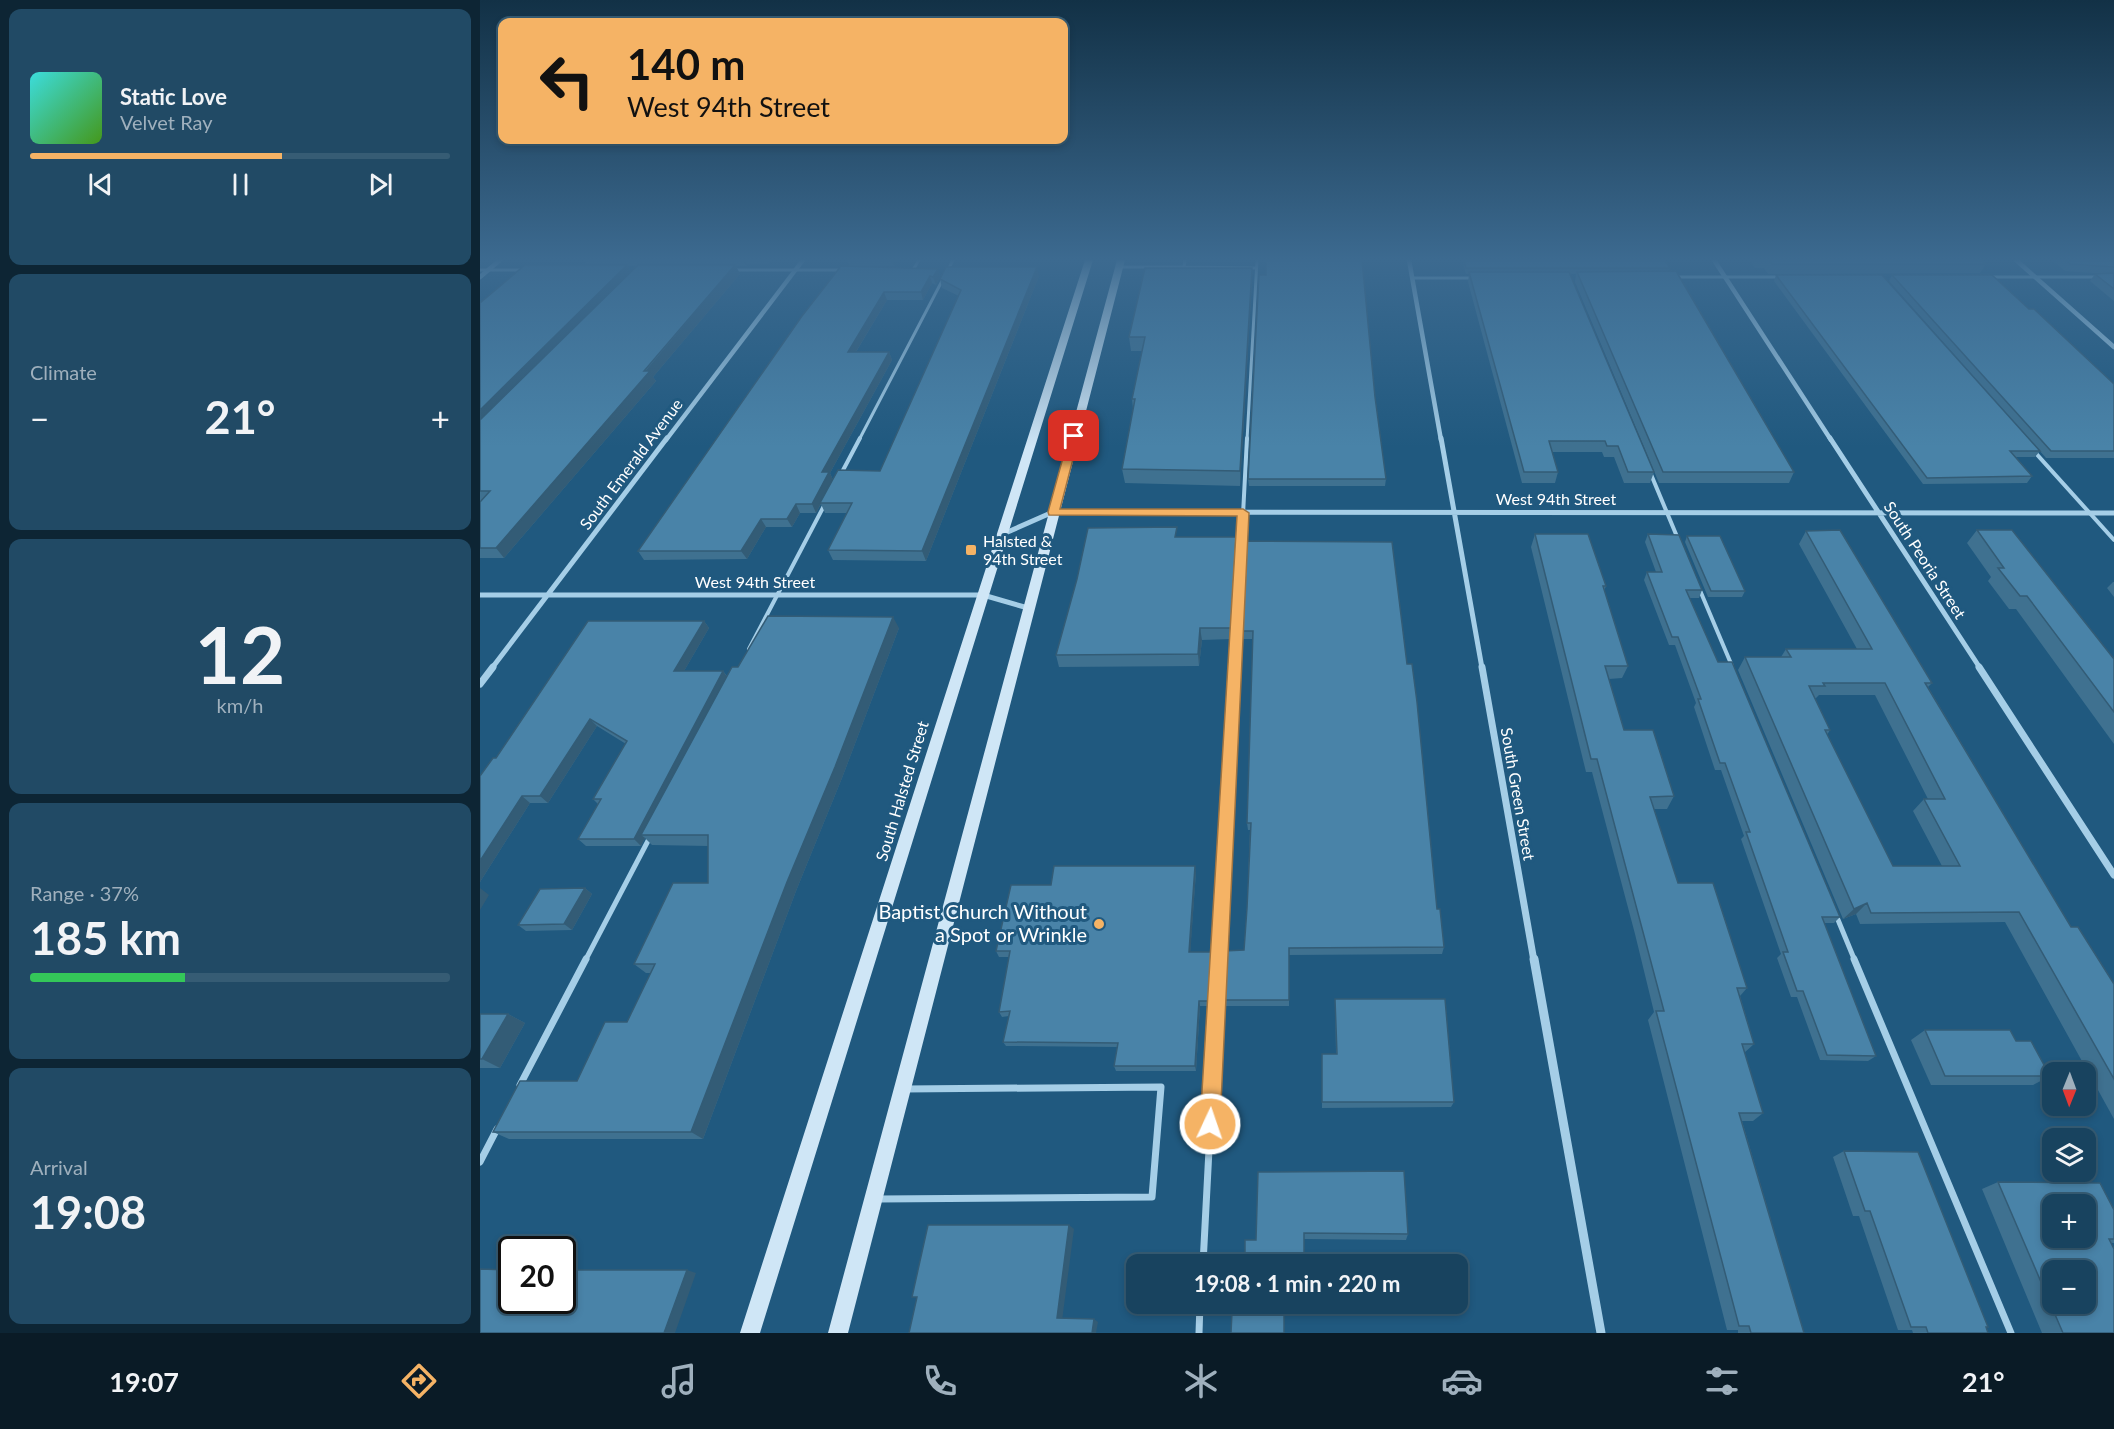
<!DOCTYPE html>
<html lang="en">
<head>
<meta charset="utf-8">
<style>
	body { margin:0; font-family:Lato,sans-serif; background:#214a65; color:#f1f3f6; height:100vh; display:flex; flex-direction:column; font-size:22px; white-space:nowrap }
	* { box-sizing:border-box; margin:0 }
	p { font-size:20px; color:#9fb0bd }
	.icon { flex:none; width:33px; height:33px; fill:none; stroke:currentColor; stroke-width:2; stroke-linecap:round; stroke-linejoin:round }
	.map { position:relative; flex:1; overflow:hidden }
	.drawer { display:flex; flex-direction:column; gap:9px; padding:9px; background:#0d2534; width:480px }
	.drawer>* { flex:none }
	.banner { position:absolute; left:18px; top:18px; width:570px; height:126px; border-radius:12px; box-shadow:0 3px 9px #0003,0 0 0 2px #365c74; background:#f5b365; color:#111; overflow:hidden }
	.needle { width:39px; rotate:181deg }
	.fabs { position:absolute; left:1562px; top:1062px; display:grid; gap:12px }
	.fabs a { display:grid; place-items:center; width:54px; height:54px; border-radius:12px; background:#18435f; box-shadow:0 3px 9px #0003,0 0 0 2px #365c74; font-size:30px }
	.speed { position:absolute; left:18px; top:1236px; display:flex; gap:12px; font-size:30px; font-weight:700; text-align:center }
	.speed>* { display:grid; place-content:center; width:78px; height:78px; border-radius:50%; background:#18435f; box-shadow:0 3px 9px #0003,0 0 0 2px #365c74; line-height:1 }
	.speed .limit { border:3px solid #111; border-radius:9px; background:#fff; color:#111 }
	.pin { position:absolute; display:grid; place-items:center; width:51px; height:51px; color:#fff; margin:-26px; border-radius:12px; box-shadow:0 3px 9px #0006 }
	.me { position:absolute; width:66px; margin:-33px; rotate:3deg; stroke-linejoin:round; filter:drop-shadow(0 0 4px #0008) }
	.turn { display:flex; align-items:center; gap:21px; height:126px; padding:0 30px; font-size:27px }
	.turn .icon { width:78px; height:78px; stroke-width:2.5 }
	.turn b { display:block; font-size:42px; line-height:51px }
	.big { font-size:45px; font-weight:700; line-height:1.1 }
	.drawer .widget { flex:1; display:flex; flex-direction:column; justify-content:center; gap:9px; min-width:0; padding:0 21px; border-radius:12px; background:#214a65 }
	.drawer .dial { align-items:center; gap:0 }
	.dial b { font-size:78px; line-height:1 }
	.song { display:flex; align-items:center; gap:18px }
	.cover { width:72px; height:72px; border-radius:9px; background:linear-gradient(135deg,hsl(180 70% 55%),hsl(100 70% 35%)) }
	.played { height:6px; border-radius:3px; background:linear-gradient(90deg,#f5b365 60%,#365c74 60%) }
	.keys { display:flex; justify-content:space-around; direction:ltr }
	.heat { display:flex; justify-content:space-between; align-items:center; font-size:33px; direction:ltr }
	.charge { height:9px; border-radius:4px; background:linear-gradient(90deg,#34c759 37%,#365c74 0) }
	.trip { position:absolute; left:646px; top:1254px; width:342px; height:60px; border-radius:12px; background:#18435f; box-shadow:0 3px 9px #0003,0 0 0 2px #365c74; font-weight:700; line-height:60px; text-align:center }
	.dock { display:flex; height:96px; justify-content:space-around; align-items:center; background:#0a1b26; color:#9fb0bd }
	.dock .icon { width:42px; height:42px }
	.dock .current { color:#f5b365 }
	.dock b { font-size:27px; color:#f1f3f6 }
	main { display:flex; flex:1; min-height:0 }
	.map>svg:first-child { display:block }
</style>
</head>
<body>
<main>
<section class="drawer">
<div class="widget">
<div class="song"><i class="cover"></i><div><b>Static Love</b><p>Velvet Ray</p></div></div>
<div class="played"></div>
<div class="keys"><svg class="icon" aria-label="previous" viewBox="0 0 24 24"><path d="M18 5L8 12l10 7zM5 5v14"/></svg><svg class="icon" aria-label="pause" viewBox="0 0 24 24"><path d="M8 5v14M16 5v14"/></svg><svg class="icon" aria-label="next" viewBox="0 0 24 24"><path d="M6 5l10 7-10 7zM19 5v14"/></svg></div>
</div>
<div class="widget"><p>Climate</p>
<div class="heat"><a>−</a><b class="big">21°</b><a>+</a></div>
</div>
<div class="widget dial"><b>12</b><p>km/h</p></div>
<div class="widget"><p>Range · 37%</p><b class="big">185 km</b><div class="charge"></div></div>
<div class="widget"><p>Arrival</p><b class="big">19:08</b></div>
</section>
<div class="map">
<svg width="1634" height="1333" viewBox="0 0 1634 1333">
	<rect width="100%" height="100%" fill="#20597f"/>
	<g fill="none" stroke-linecap="round" stroke-linejoin="round">
		<path stroke="#a5cee7" stroke-width="3" d="M705,260l-1,7 72,1
			M639,267h65
			M0,270h45
			M254,270h109
			M433,270l6,-10
			M467,272l6,-12
			M1196,277h105
			M1511,277h105
			M932,278h60
			M379,440l84,-161
			M767,440l10,-180"/>
		<path stroke="#a5cee7" stroke-width="4" d="M1553,450l81,90
			M1170,472l28,67
			M361,474l19,-36
			M1219,588l33,78
			M269,649l77,-147
			M755,668l12,-230"/>
		<path stroke="#a5cee7" stroke-width="5" d="M1356,915l19,46
			M105,961l65,-124
			M739,961l16,-294"/>
		<path stroke="#a5cee7" stroke-width="7" d="M1374,959l157,374
			M40,1085l66,-126
			M0,1162l17,-33
			M399,1199l273,-2 9,-110 -256,2
			M723,1264l16,-305
			M719,1333l1,-29"/>
		<path stroke="#a5cee7" stroke-width="4.5" d="M929,260l32,180
			M1234,260l117,180
			M1536,260l98,87
			M0,277l20,-17
			M186,440l137,-180"/>
		<path stroke="#a5cee7" stroke-width="5" d="M961,438l41,230
			M1350,438l150,230
			M523,534l50,-22 1061,1
			M0,595h503l45,13
			M12,668l175,-230"/>
		<path stroke="#a5cee7" stroke-width="7" d="M1002,667l52,294
			M1499,667l135,208
			M0,684l13,-17"/>
		<path stroke="#a5cee7" stroke-width="9" d="M1054,959l67,374"/>
		<path fill="#cfe6f6" fill-rule="evenodd" d="M605,260h8l-333,1073h-20z
			M637,260h8l-277,1073h-20z"/>
	</g>
	<path fill="#3f7190" fill-rule="evenodd" d="M103,260h188l-3,4h-20l-2,2h-10l4,8 -87,103 3,4 -152,177h-24v-56l1,-1h-1v-198l106,-38zM148,266h8l-5,6z
		M367,260h50l-3,6h-45z
		M982,260h203l5,8 -1,3 125,201 -5,11h-130l-84,-201 1,-8h-6l84,198 -4,11h-26l-10,-26h-10l-2,-5h-50l6,20 -3,11h-33l-54,-201 1,-8h-3z
		M1270,260h231l5,4 -6,9 -212,1 -4,-6h-9z
		M1572,260h62v41l-24,-20 5,-7h12l-42,-3z
		M361,266l97,3 2,7 -4,9 -4,-2 -9,17h-36l-31,52h33l3,8 -62,113 3,7 47,-9 79,-175 -17,-8 -2,-9 99,-3 -113,285 -93,-1 -5,-10 19,-37h-22l-4,-9 -5,9h-16l-8,14h-26l-19,32 -103,1 -6,-9z
		M1296,275l264,176 -5,6h-19l16,19 -5,7 -104,1 -149,-203z
		M1412,275l137,34 85,75v74h-68l-157,-177z
		M772,281l-12,205 -115,-3 -3,-14 11,-60 -1,-10 10,-48h-11l-2,-14z
		M895,397l11,82 -1,7h-136l-1,-7z
		M1497,530l137,129v85l-98,-135h-7l-21,-28 3,-4 -24,-34z
		M1326,531l126,152 -4,4 143,240 43,57v135l-109,-197 -145,2 -4,-10 -13,5 -105,-249 7,-13h36l5,-8h71l-58,-105zM1339,695h56l53,104h-4l-11,12 29,55h-49l-66,-131 3,-5 -15,-32h1z
		M1055,534l71,52 -2,5 24,75 -6,12 -13,1 15,51 50,66 -7,13h-13l24,74 69,105 -7,8 14,48 -10,9 19,60 -10,8h-11l62,212h-66v-3h-11l-79,-310 6,-8 -19,-78 -43,-162h-6l-55,-225z
		M1168,534l54,56 -3,8h-10l29,64 122,255 -6,6h-10l52,133 -8,5 -48,-1 -23,-63h-6l-14,-39 4,-4 -40,-115 3,-3 -23,-66h-6l-21,-63 2,-4 -21,-58h-6l-25,-65 3,-8h9l-11,-30z
		M1207,536l58,55 -3,6h-34l-23,-55z
		M698,537l59,12 -5,90 -30,1 -3,26 -140,1 -3,-12z
		M765,541l192,368 7,38 -2,7 -153,1v51h-67l-1,-6 23,-50 3,-42 3,-78h-2l-1,-7 6,-184h-12l-1,-8z
		M1633,582h1v15l-7,-9z
		M224,621l5,7 -25,43h39l4,5 11,-9 161,-39 -57,150 -46,113 -93,248h-194l-16,-7 84,-51 50,-59 24,-49h-5l-12,-9 74,-81v-37l-56,-1 -7,-7 -4,8h-55l-8,-7 20,-35 -5,-5 33,-55 -29,-18 -49,77h-18l-50,79v-106l16,-18z
		M716,872l-6,80 24,5 -3,49h-11l-4,65h-80l-2,-5 4,-19 -112,-1 -3,-4 6,-26 -7,1 -3,-5 10,-55h-10l-3,-6 55,-66z
		M105,888l7,6 -20,36 -46,1 -8,-6z
		M855,999l119,103 -3,5 -129,1v-54h14z
		M0,1014h28l17,9 -25,45h-20z
		M1445,1030l91,11 34,35 -17,9h-102l-20,-45z
		M1364,1151l142,176 2,6h-75l-1,-3h-14l-39,-114h-6l-20,-59z
		M778,1172l150,62 -2,6 -102,-1 -48,1z
		M1518,1182l116,28v33h-3l3,90h-72l-60,-144z
		M765,1304h59v1h-20l-39,7z"/>
	<path fill="#335c76" d="M263,260h3l2,4 -2,2z
		M411,260h6l-3,6z
		M147,265l5,9 -152,153v-17z
		M255,265l5,9 -87,103 3,4 -152,177 -8,-10z
		M557,267l2,9 -113,285 -4,-10z
		M772,268v13l-12,205v-15z
		M458,269l2,7 -4,9 -3,-8z
		M450,276l2,7 -9,17 -2,-8z
		M404,292l3,8 -36,60 -3,-8z
		M409,352l3,8 -62,113 3,7 -17,33 -4,-9 10,-32z
		M316,504l4,9 -8,14 -5,-8z
		M281,519l5,8 -19,32 -6,-8z
		M756,537l1,12 -5,90 -1,-11z
		M413,617l6,11 -57,150 -46,113 -93,248 -12,-7 96,-250z
		M224,621l5,7 -29,50 -6,-7z
		M720,628l2,12 -3,26 -1,-12z
		M243,671l5,7 -87,157 4,3 -4,8 -7,-7z
		M110,719l7,7 -49,77 -8,-7z
		M42,796l8,7 -50,79v-21z
		M715,866l1,6 -6,86 -1,-6z
		M0,888l9,7 -9,15z
		M105,888l7,6 -20,36 -8,-6z
		M1387,903l-11,11 -13,5 11,-10z
		M733,952l1,5 -3,49 -1,-5z
		M719,1001l1,5 -4,65 -1,-5z
		M28,1014l17,9 -25,45 -18,-9z
		M589,1225l5,4 -12,92 -5,-3z
		M207,1270l9,3 -21,60h-11z
		M614,1319l4,3 -2,11h-4z"/>
	<path fill="#4983a8" stroke="#335c76" stroke-width="1.5" fill-rule="evenodd" d="M786,260h96l13,137 11,82h-138l11,-204h7z
		M984,260h201l5,8h-204z
		M1289,260h212l5,4h-214z
		M1585,260h49v7l-44,-3z
		M45,265h102l-147,145v-107z
		M158,265h97l-91,106h6l-154,177h-16v-46l10,-11h-10v-71z
		M361,266l97,3 -5,8 -3,-1 -9,16h-37l-36,60h41l-67,120h7l-17,32h-16l-9,15h-26l-20,32h-103l164,-235z
		M466,267h91l-115,284 -94,-1 24,-47h-32l18,-33 42,1 81,-181 -21,-11z
		M665,268h107l-12,203 -118,-2 13,-70h-3l13,-62h-16z
		M1196,271l118,201h-131l-86,-200z
		M989,272h100l85,200h-26l-10,-26h-11l-2,-5h-56l9,31h-34z
		M1634,273v16l-19,-15z
		M1296,275h106l158,176h-30l22,25 -105,2z
		M1412,275h100l37,34h5l80,75v67h-63z
		M697,527l-2,10h61l-5,91h-31l-2,26 -142,1 21,-76 11,-51z
		M1360,530l92,153h-7l146,244h7l36,57v95l-95,-167 -148,1 -4,-10 -13,6 -109,-252h46l-5,-8h86l-66,-118zM1343,683h62l60,116h-21l36,67h-67l-68,-136h5l-21,-44h16z
		M1497,530h35l102,129v53l-87,-116h-7l-22,-28h6z
		M1055,534h53l18,52h-3l25,80h-23l19,64h29l21,66 -24,1 28,86h35l34,105h-10l17,56h-12l21,69h-24l65,220h-53l-2,-7h-10l-83,-315h8l-67,-252h-6z
		M1168,534l31,1 23,55h-16l32,72h14l108,255h-18l54,139 -49,-1 -24,-64h-6l-14,-39h5l-42,-120h4l-25,-69h-5l-22,-64h3l-23,-62h-6l-25,-65h15z
		M1207,536h33l25,55h-34z
		M765,541l147,1 15,122h5l5,38 20,207h3l4,38 -155,1v52h-68l2,-49 21,-1 3,-42 4,-85h-4l6,-192h-13z
		M288,616l125,1 -58,150 -48,115 -96,250h-198l27,-51h57l28,-59h22l28,-58h-21l39,-81h35v-48h-67l91,-168h6z
		M108,621h116l-30,50h49l-89,168h-56l23,-40h-8l34,-58 -37,-22 -50,77h-18l-42,65v-85l13,-18h3z
		M574,866h141l-6,86h24l-3,49h-11l-4,65h-81l4,-23 -115,-1 7,-31 -11,1 11,-61h-14l15,-66h40z
		M105,888l-21,36 -46,1 22,-36z
		M855,999h110l9,103h-132v-48h15z
		M0,1014h28l-26,45h-2z
		M1445,1030h85l6,11h15l19,35h-105z
		M1364,1151l74,1 70,175h-2l2,6h-60l-2,-6h-15l-41,-116h-5z
		M924,1171l4,63 -104,-1v31h-59v-24h11l2,-68z
		M1518,1182l102,1 14,27v29h-5l5,10v84h-51zM1572,1204h33v34h-33zM1572,1270h33v34h-33z
		M448,1225h141l-12,93 37,1 -2,14h-183l8,-36h-5z
		M0,1269l32,1v30h50v-30h125l-23,63h-184z
		M765,1304h39v29h-53l1,-21h13z"/>
	<linearGradient id="sky" x2="0" y2="1"><stop stop-color="#123146"/><stop offset="0.58" stop-color="#3c6a90"/><stop offset="1" stop-color="#3c6a90" stop-opacity="0"/></linearGradient>
	<rect width="1634" height="447" fill="url(#sky)"/>
	<path fill="#f5b365" stroke="#9f7442" stroke-width="1.5" d="M594,432l5,4 -19,73h183l6,4 -29,611 -3,7 -7,3 -7,-3 -3,-7 37,-608 -188,-1 -1,-3 21,-76z"/>
	<g fill="#f5b365" stroke="#20597f" stroke-width="2">
		<rect x="485" y="544" width="12" height="12" rx="3"/>
		<circle cx="619" cy="924" r="6"/>
	</g>
	<g text-anchor="middle" stroke-width="6" stroke-linejoin="round" paint-order="stroke">
		<g font-size="16" fill="#fff" stroke="#20597f">
			<text transform="translate(151 464) rotate(-53)" y="6">South Emerald Avenue</text>
			<text x="1076" y="505">West 94th Street</text>
			<text transform="translate(1445 560) rotate(57)" y="6">South Peoria Street</text>
			<text x="275" y="588">West 94th Street</text>
			<text transform="translate(422 791) rotate(-73)" y="6">South Halsted Street</text>
			<text transform="translate(1038 794) rotate(80)" y="6">South Green Street</text>
		</g>
		<g font-size="16" fill="#fff" stroke="#20597f" text-anchor="start">
			<text x="503" y="547">Halsted &amp;<tspan x="503" dy="18">94th Street</tspan></text>
		</g>
		<g font-size="20" fill="#fff" stroke="#20597f" text-anchor="end">
			<text x="607" y="919">Baptist Church Without<tspan x="607" dy="23">a Spot or Wrinkle</tspan></text>
		</g>
	</g>
</svg>
<div class="fabs">
<a><svg class="needle" viewBox="-14 -14 28 28"><path d="M0-13l5 13h-10z" fill="#e53935"/><path d="M0 13l5-13h-10z" fill="#9fb0bd"/></svg></a>
<a><svg class="icon" aria-label="layers" viewBox="0 0 24 24"><path d="M12 4l9 5-9 5-9-5zM3 14l9 5 9-5"/></svg></a>
<a>+</a>
<a>−</a>
</div>
<div class="speed"><div class="limit">20</div></div>
<div class="pin" style="left:594px;top:436px;background:#d93025"><svg class="icon" aria-label="arrive" viewBox="0 0 24 24"><path d="M6 21V4h12l-3 4 3 4H6"/></svg></div>
<svg class="me" style="left:730px;top:1124px" viewBox="-20 -20 40 40"><circle r="17" fill="#f5b365" stroke="#fff" stroke-width="3"/><path d="M0-11L8 9 0 5-8 9z" fill="#fff"/></svg>
<div class="trip">19:08 · 1 min · 220 m</div>
<div class="banner">
<div class="turn"><svg class="icon" aria-label="left" viewBox="0 0 24 24"><path d="M17 20v-9H6M10 6l-5 5 5 5"/></svg><div><b>140 m</b>West 94th Street</div></div>
</div>
</div>
</main>
<nav class="dock">
<b>19:07</b>
<svg class="icon current" aria-label="directions" viewBox="0 0 24 24"><path d="M12 3l9 9-9 9-9-9zM9 14v-3h6M13 9l2 2-2 2"/></svg>
<svg class="icon" aria-label="music" viewBox="0 0 24 24"><path d="M9 18V5l10-2v13"/><circle cx="6" cy="18" r="3"/><circle cx="16" cy="16" r="3"/></svg>
<svg class="icon" aria-label="phone" viewBox="0 0 24 24"><path d="M5 4h4l2 5-3 2q2 4 5 5l2-3 5 2v4C11 20 4 13 5 4z"/></svg>
<svg class="icon" aria-label="climate" viewBox="0 0 24 24"><path d="M12 3v18M4 7l16 10M4 17L20 7"/></svg>
<svg class="icon" aria-label="car" viewBox="0 0 24 24"><path d="M5 17H2v-5l4-1 3-4h7l3 4 3 1v5h-3M9 17h6M6 11h13"/><circle cx="7" cy="17" r="2"/><circle cx="17" cy="17" r="2"/></svg>
<svg class="icon" aria-label="filters" viewBox="0 0 24 24"><path d="M4 7h16M4 17h16"/><circle cx="9" cy="7" r="2"/><circle cx="15" cy="17" r="2"/></svg>
<b>21°</b>
</nav>
</body>
</html>
